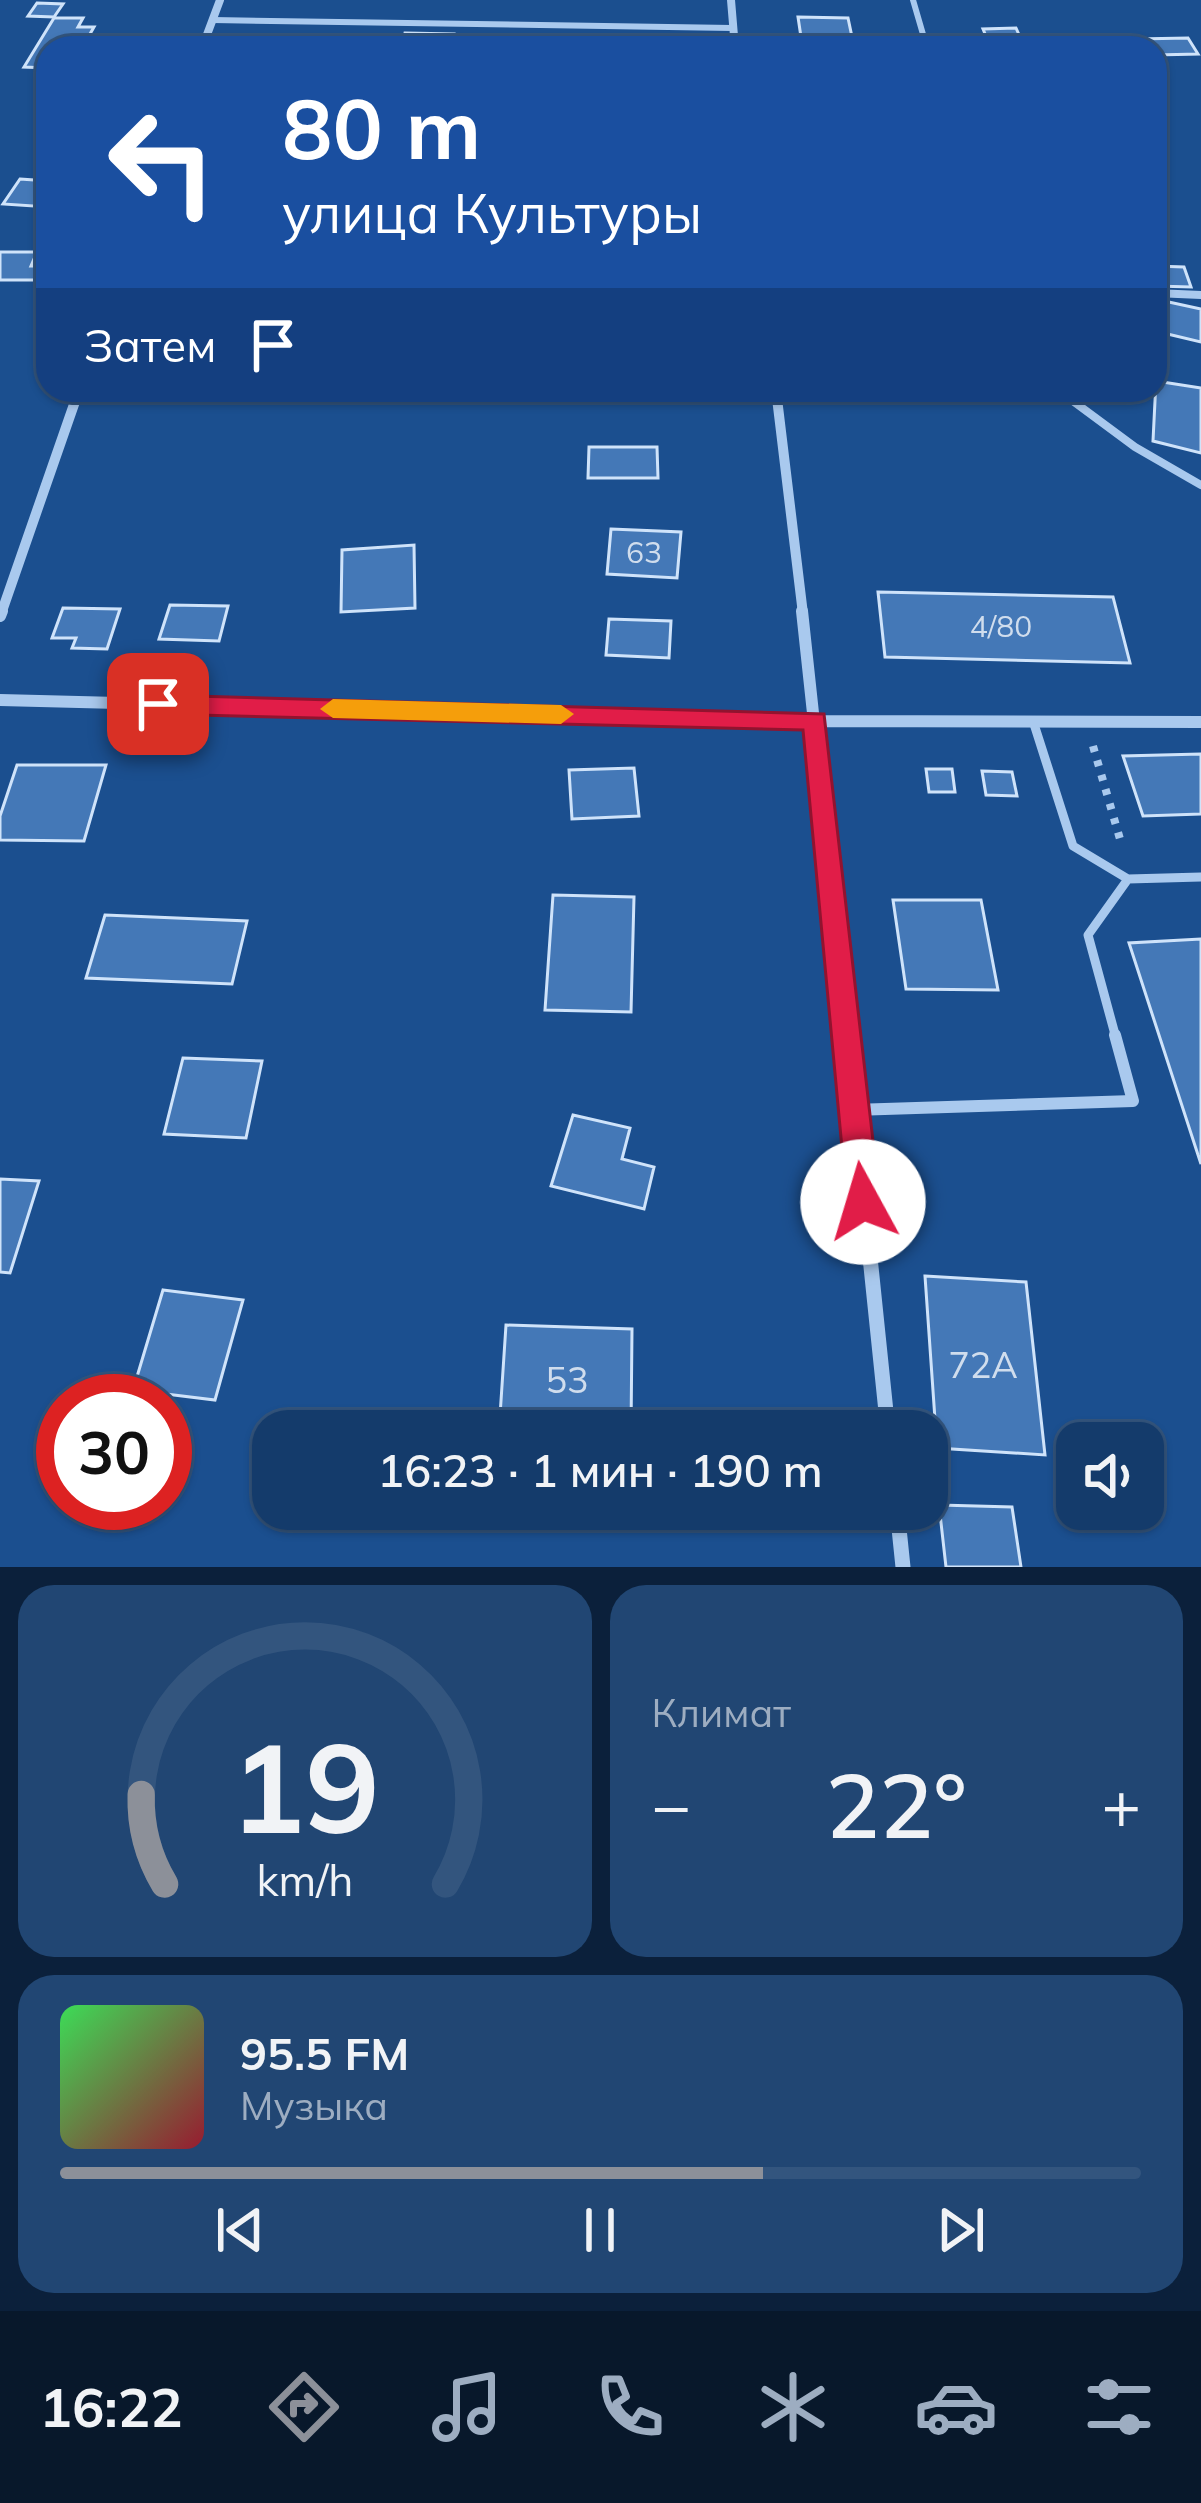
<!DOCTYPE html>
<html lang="ru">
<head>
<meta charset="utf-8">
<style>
	body { margin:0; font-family:Mulish,sans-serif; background:#214673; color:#f1f3f6; height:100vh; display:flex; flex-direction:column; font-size:45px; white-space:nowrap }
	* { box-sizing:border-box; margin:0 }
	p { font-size:39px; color:#9dadc1 }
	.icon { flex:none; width:66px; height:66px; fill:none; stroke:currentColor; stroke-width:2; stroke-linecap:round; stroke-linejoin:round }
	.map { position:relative; height:1567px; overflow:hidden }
	.side { display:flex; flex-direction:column; gap:18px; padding:18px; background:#0b203b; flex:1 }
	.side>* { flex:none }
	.guide { position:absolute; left:36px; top:36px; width:1131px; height:366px; border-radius:36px; box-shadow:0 3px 9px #0004,0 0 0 3px #33557e; background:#1a4fa0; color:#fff; overflow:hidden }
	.buttons { position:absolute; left:1056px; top:1422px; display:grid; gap:24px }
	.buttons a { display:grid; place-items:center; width:108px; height:108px; border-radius:24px; background:#143b6b; box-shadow:0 3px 9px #0004,0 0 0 3px #33557e; font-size:60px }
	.speed { position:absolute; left:36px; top:1374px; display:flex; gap:24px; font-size:60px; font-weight:700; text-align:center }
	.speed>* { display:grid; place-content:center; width:156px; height:156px; border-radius:50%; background:#143b6b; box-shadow:0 3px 9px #0004,0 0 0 3px #33557e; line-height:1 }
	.speed .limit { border:18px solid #d22; background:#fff; color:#111 }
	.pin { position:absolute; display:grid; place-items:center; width:102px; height:102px; color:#fff; margin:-51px; border-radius:24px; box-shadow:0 6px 18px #0006 }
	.me { position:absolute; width:132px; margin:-66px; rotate:354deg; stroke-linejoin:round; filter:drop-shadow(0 0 9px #0008) }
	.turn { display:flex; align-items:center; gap:42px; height:252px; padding:0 48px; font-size:54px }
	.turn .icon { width:156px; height:156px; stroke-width:2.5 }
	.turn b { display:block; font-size:84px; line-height:102px }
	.then { display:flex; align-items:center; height:114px; padding:0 48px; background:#0003; gap:24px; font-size:45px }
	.big { font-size:90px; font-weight:600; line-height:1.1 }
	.side .widget { flex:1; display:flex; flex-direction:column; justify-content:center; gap:18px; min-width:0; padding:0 42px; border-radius:36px; background:#214673 }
	.side .dial { align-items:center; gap:0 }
	.dial svg { height:312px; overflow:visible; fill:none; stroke:#33557e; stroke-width:7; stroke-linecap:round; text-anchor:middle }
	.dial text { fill:#f1f3f6; stroke:none }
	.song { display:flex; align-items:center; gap:36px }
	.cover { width:144px; height:144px; border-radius:18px; background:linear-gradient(135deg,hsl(130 70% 55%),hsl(350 70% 35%)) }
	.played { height:12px; border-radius:6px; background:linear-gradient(90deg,#8c9099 65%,#33557e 65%) }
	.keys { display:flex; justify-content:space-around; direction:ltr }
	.heat { display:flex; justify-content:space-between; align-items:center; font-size:66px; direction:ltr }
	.side .tiles { flex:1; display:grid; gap:18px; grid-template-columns:1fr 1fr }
	.widget:last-child { grid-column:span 2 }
	.trip { position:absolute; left:252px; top:1410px; width:696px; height:120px; border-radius:36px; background:#143b6b; box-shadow:0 3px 9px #0004,0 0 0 3px #33557e; font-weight:600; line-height:120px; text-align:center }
	.tab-bar { display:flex; height:192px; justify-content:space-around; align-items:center; background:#08182b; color:#9dadc1 }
	.tab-bar .icon { width:84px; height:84px }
	.tab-bar .current { color:#8c9099 }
	.tab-bar b { font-size:54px; color:#f1f3f6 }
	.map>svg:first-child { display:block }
</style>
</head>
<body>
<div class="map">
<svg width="1201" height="1567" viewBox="0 0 1201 1567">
	<rect width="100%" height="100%" fill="#1b4f8f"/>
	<path fill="#4478b7" stroke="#cfe3fa" stroke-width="3" d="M37,3l26,1 -9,13 -26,-1z
		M798,17l50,1 4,19h-51z
		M54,18h29l-5,9h16l-12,21h-34v20l-24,-1z
		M1016,28l9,20h-34l-8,-19z
		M405,33l49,1 -1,10 -51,4z
		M1188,38l10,16 -43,1v-7h-12l-6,-9z
		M251,39h83l-2,9h-83z
		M20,179l28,2v26l-45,-3z
		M0,252h37l-6,14h9l-6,14h-34z
		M1155,266l29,1 7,20 -36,-1z
		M1155,299l46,10v33l-46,-11z
		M1156,381l45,7v65l-48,-12z
		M589,447h68l1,31h-70z
		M611,529l70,3 -4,46 -70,-4z
		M414,545l1,63 -74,4 1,-62z
		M878,592l235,5 17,66 -245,-6z
		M170,605l58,1 -9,35 -60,-2z
		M63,608l57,1 -13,40 -35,-1 4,-10h-24z
		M609,619l62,2 -2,37 -63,-3z
		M1201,754v60l-58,2 -20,-60z
		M17,765h89l-22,76 -84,-1v-24z
		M634,768l5,48 -67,3 -3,-49z
		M926,769h26l3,23h-26z
		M982,771l30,1 5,24 -31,-1z
		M553,895l81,2 -3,115 -86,-2z
		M893,900h88l17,90 -92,-1z
		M105,915l142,6 -15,63 -146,-6z
		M1201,939v225l-72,-221z
		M183,1058l79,3 -16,77 -82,-4z
		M573,1115l57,13 -8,31 32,8 -10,42 -93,-23z
		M0,1179l39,2 -29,92 -10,-1z
		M925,1276l101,6 19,173 -108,-7z
		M163,1290l80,10 -28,100 -82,-10z
		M506,1325l126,4 -1,102h-132z
		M939,1505l73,2 9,60h-75z"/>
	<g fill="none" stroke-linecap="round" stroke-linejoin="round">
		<path stroke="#a9c9ee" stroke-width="8" stroke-dasharray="6 9" stroke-linecap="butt" d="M1093,746l29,100"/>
		<path stroke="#a9c9ee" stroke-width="6" d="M913,0l14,48
			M213,20l519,8"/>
		<path stroke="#a9c9ee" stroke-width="8" d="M1155,293l46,2
			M1058,390l77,57 66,38"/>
		<path stroke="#a9c9ee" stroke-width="9" d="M1034,724l39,122 55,33 73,-2
			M1116,1038l-28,-103 40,-56"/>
		<path stroke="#a9c9ee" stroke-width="12" d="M853,1110l280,-9 -18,-66"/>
		<path stroke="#a9c9ee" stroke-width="8" d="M731,0l4,48
			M202,48l18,-48"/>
		<path stroke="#a9c9ee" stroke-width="10" d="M776,390l27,224
			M1,614l78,-224"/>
		<path stroke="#a9c9ee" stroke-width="12" d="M802,611l46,427
			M0,616l2,-5
			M0,700l815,21 386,1"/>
		<path stroke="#a9c9ee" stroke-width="15" d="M847,1035l41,396
			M897,1509l6,58"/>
	</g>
	<path fill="#e11d48" stroke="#92132f" stroke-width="3" d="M158,695l666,19 56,488 -5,11 -12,4 -11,-4 -5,-11 -44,-472 -645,-16 -13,-10z"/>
	<path fill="#f59e0b" d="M333,699l228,6 13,9 -13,10 -228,-6 -13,-9z"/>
	<g text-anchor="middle" stroke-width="12" stroke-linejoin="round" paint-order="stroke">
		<g font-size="30" fill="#d0dded">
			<text x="644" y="563">63</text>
			<text x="1001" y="637">4/80</text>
		</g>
		<g font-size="36" fill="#d0dded">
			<text x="983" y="1378">72А</text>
			<text x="567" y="1393">53</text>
		</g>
	</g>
</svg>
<div class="buttons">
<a><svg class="icon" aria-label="sound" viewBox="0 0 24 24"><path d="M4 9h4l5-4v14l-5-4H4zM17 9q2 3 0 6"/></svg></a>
</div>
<div class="speed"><div class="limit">30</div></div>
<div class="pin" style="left:158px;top:704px;background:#d93025"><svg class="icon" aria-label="arrive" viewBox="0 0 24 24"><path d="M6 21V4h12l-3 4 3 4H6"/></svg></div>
<svg class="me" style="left:863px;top:1202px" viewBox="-20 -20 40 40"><circle r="19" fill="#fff"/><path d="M0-13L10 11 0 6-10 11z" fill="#e11d48"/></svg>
<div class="trip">16:23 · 1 мин · 190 m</div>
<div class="guide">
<div class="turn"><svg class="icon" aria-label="left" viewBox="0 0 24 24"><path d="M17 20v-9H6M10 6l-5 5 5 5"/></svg><div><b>80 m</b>улица Культуры</div></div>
<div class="then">Затем<svg class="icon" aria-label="arrive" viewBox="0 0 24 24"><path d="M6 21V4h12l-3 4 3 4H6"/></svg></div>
</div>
</div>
<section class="side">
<div class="tiles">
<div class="widget dial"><svg viewBox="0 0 100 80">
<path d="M14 69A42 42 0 1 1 86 69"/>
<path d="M14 69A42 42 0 0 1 8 46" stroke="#8c9099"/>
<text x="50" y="56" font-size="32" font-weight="700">19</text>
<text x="50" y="72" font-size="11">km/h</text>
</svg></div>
<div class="widget"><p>Климат</p>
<div class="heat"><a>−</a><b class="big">22°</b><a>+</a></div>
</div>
<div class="widget">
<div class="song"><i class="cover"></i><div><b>95.5 FM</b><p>Музыка</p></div></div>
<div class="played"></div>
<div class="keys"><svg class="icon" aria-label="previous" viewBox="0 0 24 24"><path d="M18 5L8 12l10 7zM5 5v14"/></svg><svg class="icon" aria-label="pause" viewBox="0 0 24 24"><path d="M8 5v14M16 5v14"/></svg><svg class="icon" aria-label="next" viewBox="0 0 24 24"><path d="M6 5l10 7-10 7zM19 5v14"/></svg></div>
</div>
</div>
</section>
<nav class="tab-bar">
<b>16:22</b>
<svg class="icon current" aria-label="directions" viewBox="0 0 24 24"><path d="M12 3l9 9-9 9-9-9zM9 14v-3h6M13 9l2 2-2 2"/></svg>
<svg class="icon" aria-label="music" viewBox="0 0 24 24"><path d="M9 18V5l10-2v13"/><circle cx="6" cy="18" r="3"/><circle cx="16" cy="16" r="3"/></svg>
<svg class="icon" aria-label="phone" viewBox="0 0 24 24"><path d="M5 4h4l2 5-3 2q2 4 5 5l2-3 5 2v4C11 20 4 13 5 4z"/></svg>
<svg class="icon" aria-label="climate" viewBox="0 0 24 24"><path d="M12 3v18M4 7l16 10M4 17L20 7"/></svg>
<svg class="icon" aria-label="car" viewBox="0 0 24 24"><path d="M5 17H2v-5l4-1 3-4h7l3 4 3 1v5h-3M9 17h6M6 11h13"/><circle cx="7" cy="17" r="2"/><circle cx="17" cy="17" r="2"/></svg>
<svg class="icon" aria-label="filters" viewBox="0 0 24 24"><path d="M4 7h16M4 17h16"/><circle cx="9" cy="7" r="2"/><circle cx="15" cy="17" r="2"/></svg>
</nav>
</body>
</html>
